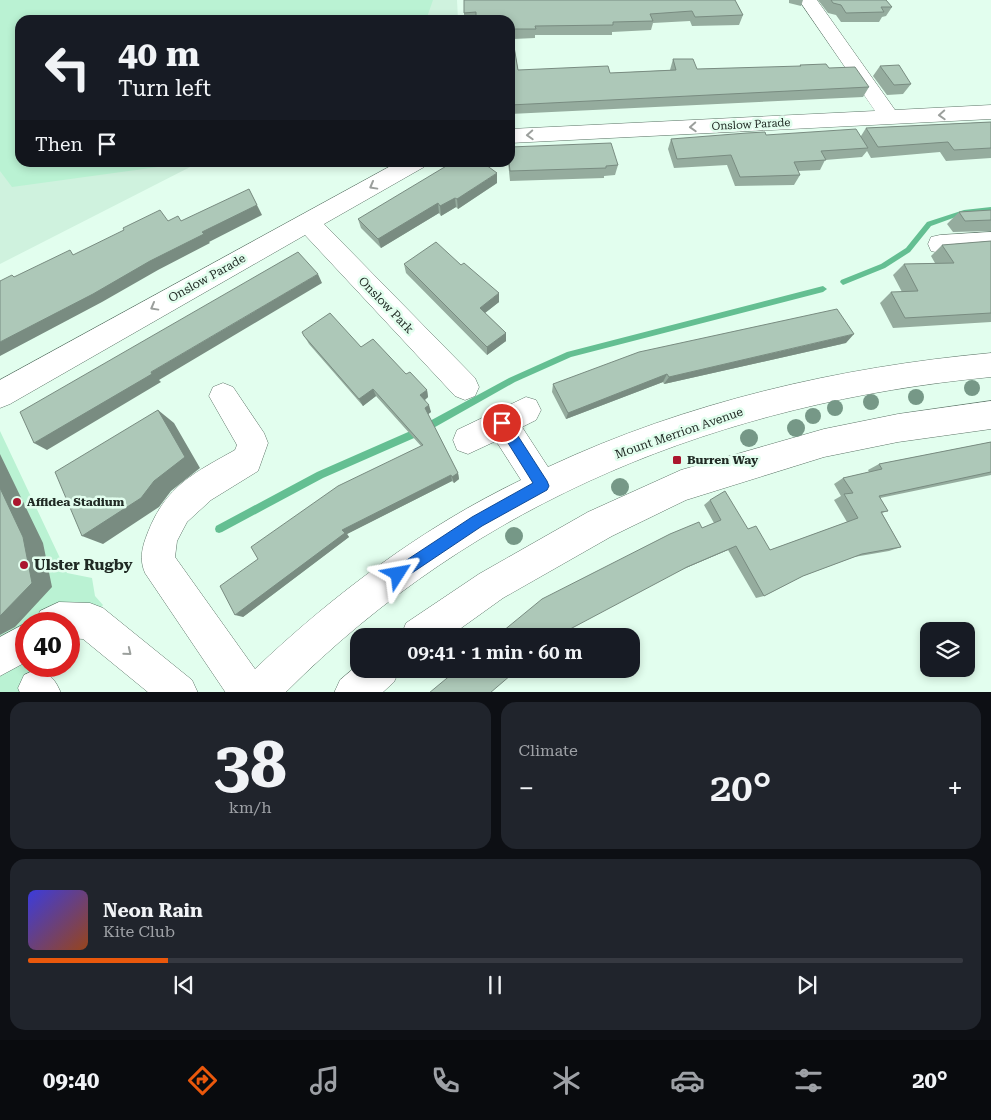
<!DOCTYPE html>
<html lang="en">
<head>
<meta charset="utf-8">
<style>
	body { margin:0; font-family:"Roboto Serif",serif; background:#20242c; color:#f1f3f6; height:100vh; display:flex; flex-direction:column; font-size:19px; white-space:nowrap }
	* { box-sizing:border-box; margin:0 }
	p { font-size:16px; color:#9ea1a6 }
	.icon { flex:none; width:28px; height:28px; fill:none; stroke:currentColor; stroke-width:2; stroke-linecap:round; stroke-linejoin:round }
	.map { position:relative; height:692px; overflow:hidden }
	.side { display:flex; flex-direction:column; gap:10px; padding:10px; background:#0d0f14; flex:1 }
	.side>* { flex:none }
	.hud { position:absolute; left:15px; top:15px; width:500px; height:152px; border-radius:15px; box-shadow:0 2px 8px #0003; background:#171b24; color:#f1f3f6; overflow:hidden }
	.fabs { position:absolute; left:920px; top:622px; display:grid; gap:10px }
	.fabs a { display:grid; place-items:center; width:55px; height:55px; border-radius:10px; background:#171b24; box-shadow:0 2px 8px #0003; font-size:25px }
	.speed { position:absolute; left:15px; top:612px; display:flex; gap:10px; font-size:25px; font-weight:700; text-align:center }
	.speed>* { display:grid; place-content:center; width:65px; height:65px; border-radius:50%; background:#171b24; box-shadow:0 2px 8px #0003; line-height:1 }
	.speed .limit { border:8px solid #d22; background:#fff; color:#111 }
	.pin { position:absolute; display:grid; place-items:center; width:42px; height:42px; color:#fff; margin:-21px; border:2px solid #fff; border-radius:50%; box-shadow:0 1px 5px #0007 }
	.me { position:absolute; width:55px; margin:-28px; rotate:56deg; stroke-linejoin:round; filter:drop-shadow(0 0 4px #0008) }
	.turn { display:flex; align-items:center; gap:18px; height:105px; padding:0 20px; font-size:22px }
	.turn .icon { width:65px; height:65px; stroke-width:2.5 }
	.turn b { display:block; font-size:35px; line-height:42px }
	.then { display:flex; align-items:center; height:48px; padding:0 20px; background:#0003; gap:10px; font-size:19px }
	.big { font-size:38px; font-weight:600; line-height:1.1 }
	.side .widget { flex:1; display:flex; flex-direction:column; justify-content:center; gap:8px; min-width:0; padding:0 18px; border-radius:15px; background:#20242c }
	.side .dial { align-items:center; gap:0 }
	.dial b { font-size:65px; line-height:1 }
	.song { display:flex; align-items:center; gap:15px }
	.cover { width:60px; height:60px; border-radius:8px; background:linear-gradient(135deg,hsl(240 70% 55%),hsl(20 70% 35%)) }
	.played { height:5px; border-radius:2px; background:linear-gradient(90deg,#ea580c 15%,#363941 15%) }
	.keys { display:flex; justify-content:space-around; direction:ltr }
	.heat { display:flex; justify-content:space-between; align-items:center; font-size:28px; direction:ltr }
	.side .tiles { flex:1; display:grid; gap:10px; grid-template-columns:1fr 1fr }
	.widget:last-child { grid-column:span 2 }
	.trip { position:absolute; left:350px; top:628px; width:290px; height:50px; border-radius:15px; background:#171b24; box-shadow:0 2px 8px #0003; font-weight:600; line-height:50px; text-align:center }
	.tabs { display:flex; height:80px; justify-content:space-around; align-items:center; background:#090b0e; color:#9ea1a6 }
	.tabs .icon { width:35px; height:35px }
	.tabs .on { color:#ea580c }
	.tabs b { font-size:22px; color:#f1f3f6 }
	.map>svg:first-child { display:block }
</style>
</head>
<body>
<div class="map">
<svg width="991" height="693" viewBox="0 0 991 693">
	<rect width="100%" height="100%" fill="#e2feee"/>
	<path fill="#cff2de" d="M0,0h457l1,20h-438v142l178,1 -198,101z"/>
	<path fill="#baf2d3" d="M0,0h433l-7,20h-406v142l167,1 -175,24 -12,-16z
		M0,431l67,142 25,5 3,18 8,9 -34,43v-24h-43v42h28l-20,26h-34z"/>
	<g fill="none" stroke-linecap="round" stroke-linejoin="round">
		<path fill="#64bf92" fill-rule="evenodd" d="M991,207v4l-27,3 -33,12 -21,26 -25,16 -42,17 -3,-3 1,-2 40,-16 25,-16 21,-26 37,-12z
			M823,286l4,3 -4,3 -252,65 -56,25 -94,53 -98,43 -101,54 -3,1 -3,-1 -1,-3 1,-3 101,-54 98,-43 94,-51 58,-26z"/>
		<g stroke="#5d7568" stroke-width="1">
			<path id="minor" d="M799,0h18l78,110 96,-5v14l-481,24v-14l365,-18z
				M398,162h29l-3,5 -100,57 151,154 4,9 -4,9 -10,4 -10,-4 -150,-161 -295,169 -10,4v-28z
				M991,232v18l-51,3 -9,-2 -3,-7 3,-7 9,-2z
				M991,353v24c-269,26 -513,122 -706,316h-59l-81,-120c-6,-14 -3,-26 3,-41 18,-46 46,-59 87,-82l2,-5 -28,-49 4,-9 10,-4 10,4 31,46 4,10 -10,28 -47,29 -24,22 -10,19 -2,16 80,112c78,-74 168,-142 266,-189l-25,-39 -28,13 -11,-4 -4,-10 4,-10 69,-33 10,3 5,10 -5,10 -14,7 26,40c139,-65 291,-100 443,-114z
				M991,401v28l-93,13 -74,15 -138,43 -74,36 -109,62 -53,38h-49l5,-13 73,-49 109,-62 93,-42 143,-41 74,-15z
				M59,602l31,1 13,5 89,72 6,13h-49l-66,-54 -14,-1v-14h-34l5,-13z
				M26,623l2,1h-2v38l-26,14v-39z
				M359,664v5h41l-6,13 -12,11h-48l6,-13z
				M37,669c14,6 18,10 24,24h-41l-2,-5 6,-13z"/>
		</g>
		<use href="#minor" fill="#fff" fill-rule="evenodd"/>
	</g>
	<g fill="#769887">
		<circle cx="972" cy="388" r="8"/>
		<circle cx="916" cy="397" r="8"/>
		<circle cx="871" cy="402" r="8"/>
		<circle cx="835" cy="408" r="8"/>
		<circle cx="813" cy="416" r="8"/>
		<circle cx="796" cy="428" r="9"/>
		<circle cx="749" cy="438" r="9"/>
		<circle cx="620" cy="487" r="9"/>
		<circle cx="514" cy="536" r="9"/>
	</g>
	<path fill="#95ac9e" d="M464,0h271l8,15 -4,10 -47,1 -2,-5 -37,2 -2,7 -39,2v3h-77v3l-22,1 5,31 92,3 60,-3 3,-11 24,10 102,-2 1,-2 29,3 40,19 -6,10 -353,17v-94h-46z
		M789,0h14l-2,6 -12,-3z
		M818,0h68l6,7 -6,9 -4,1 -3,5h-38l-5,-7 -8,-2z
		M880,66l31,18 -8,10 -16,1 -14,-19z
		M991,122v36l-45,3 -6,-9 -69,6 -4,-7 -5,6 -37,3 -5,10 -22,1 2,4 -6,10 -59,1 -8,-21 -53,3 -6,-19 3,-10 95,-4 95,1 5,-8z
		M508,162h2l108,3 -3,10 -11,1v2l-94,3z
		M497,183l-39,26 -2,-2 -15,9 -2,-3 -58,35 -20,-20 -3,-9z
		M991,210v21l-38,1 -6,-8 12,-12z
		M991,241v81l-98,6 -13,-25 11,-11h11l-9,-17 11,-11 31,-1 -4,-7 11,-11z
		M404,264l95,38 -14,11 21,20v8l-19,14 -81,-82z
		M302,332l59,15 45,27 21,16 1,7 -3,3 6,12 -3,2 30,59 1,6 -5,4 -2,-2 -105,53 2,3 -106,80 15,-58 163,-113 -45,-50 -13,10 -54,-62z
		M846,343l-182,41 -1,-2 -97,37 -14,-27 1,-8z
		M991,442v33l-111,23 8,13 -6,2 19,34 -12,4 -35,6 -51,19 -39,20 -8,2 -28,-48 -47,20 21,-42 12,-5 -10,-18 6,-5 38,29 22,21 77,-28 -13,-22 7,-4 -7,-12 9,-6 26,-6 -1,-2 11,-6z"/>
	<path fill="#798c81" d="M497,173v10l-39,26 -1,-10z
		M249,189l13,26 -53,27 1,1 -52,27 -56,32 -102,54v-14l202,-110z
		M455,198l1,9 -15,9 -1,-10z
		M438,203l1,10 -58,35 -3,-9z
		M318,274l4,9 -163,97 2,2 -114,68 -13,-7 117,-71z
		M499,293v9l-18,14 -1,-8z
		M506,333v8l-19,14v-8z
		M854,334l-8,9 -182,41 5,-7z
		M667,374l-4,8 -97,37 2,-6z
		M373,389l3,7 -13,10 -4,-7z
		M427,390l1,7 -6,5 -2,-7z
		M429,405l2,7 -4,3 -2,-7z
		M158,410l16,13 26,45 -29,23 -12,16 -56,37 -21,-8z
		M0,454l43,89 9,44 -37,40 -15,8z
		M458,473l1,6 -5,4 -2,-6z
		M451,475l1,6 -105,53 2,3 -106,80 -8,-2 107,-85z
		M736,546l-8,4 -47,20 6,-3z"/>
	<path fill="#adc8b8" stroke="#798c81" d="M464,0h271l8,15 -48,2 -3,-6 -42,3 3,7 -40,1v3l-78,1 1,3h-25l7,41 90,-4 2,7 66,-3 -3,-11h20l4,10 104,-3 -1,-1 26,-1 3,4 26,-1 14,20 -359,18v-85h-34v-8l-12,1z
		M831,0h55l6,7h-11l3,5 -38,1 -5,-8 -8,-2z
		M899,65l12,19 -17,1 -14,-19z
		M991,122v26l-37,2 -6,-8 -70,5 -12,-19z
		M856,129l12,19 -47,3 5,9 -32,2 6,13 -60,2 -9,-22 -54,4 -6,-20 76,-6 18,-1 1,3z
		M611,143l7,22 -12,1v2l-96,3 -1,-9h1v-15z
		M453,162h29l15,11 -40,26 -2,-1 -15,8 -2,-3 -60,36 -20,-20z
		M249,189l8,16 -55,27 2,2 -54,27 -57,33 -93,48v-61l12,-6 2,2 56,-27 3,5 51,-25 -1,-2 37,-18 8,11 10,-5 3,5z
		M991,210v10l-26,1 -6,-9z
		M991,241v72l-86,5 -14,-26 27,-1 -14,-27 50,-1 -12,-18z
		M436,242l25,23 3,-2 35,30 -19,15 26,25 -19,14 -83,-83z
		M298,252l20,22 -167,98 1,2 -118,69 -14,-31z
		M837,309l17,25 -185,43 -2,-3 -99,39 -15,-29 86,-32z
		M330,313l31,34 12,-8 33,35 4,-2 17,18 -7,5 9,10 -4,3 33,65 -6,4 -1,-2 -109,55 3,3 -110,82 -15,-29 38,-27 -7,-12 87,-61 85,-41 -50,-56 -14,10 -55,-63 -2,-4z
		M158,410l27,47 -31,24 -13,17 -59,38 -27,-64z
		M991,442v30l-112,24 9,15 -7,1 20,35 -39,7 -59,22 -39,20 -28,-50 -49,21 -130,69h-60l45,-37 128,-65 29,-12 3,6 19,-8 -11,-20 15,-9 23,38 8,-3 14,24 88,-32 -14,-24 9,-1 -10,-15 39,-9 -3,-5z
		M0,488l23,49 9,46 -32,33z
		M458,669h60l-28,24h-61z"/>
	<defs><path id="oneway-chevron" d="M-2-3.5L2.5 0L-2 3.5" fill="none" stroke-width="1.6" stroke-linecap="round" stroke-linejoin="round" transform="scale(1.25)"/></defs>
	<g stroke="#9b9f9c">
		<use href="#oneway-chevron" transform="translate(942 115) rotate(177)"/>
		<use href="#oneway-chevron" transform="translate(693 127) rotate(177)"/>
		<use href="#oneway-chevron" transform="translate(530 135) rotate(177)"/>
		<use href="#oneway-chevron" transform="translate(373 186) rotate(151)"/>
		<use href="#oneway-chevron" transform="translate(154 307) rotate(151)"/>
		<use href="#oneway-chevron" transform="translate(128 652) rotate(39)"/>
	</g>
	<path fill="#1a73e8" stroke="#114b97" d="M502,417l5,2 40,62 2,5 -2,4 -65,36 -79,53 -5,2 -5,-2 -2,-5 2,-5 79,-52 61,-34 -35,-56 -2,-4 2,-4z"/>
	<g fill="#ab162e" stroke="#e2feee" stroke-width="2">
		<rect x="672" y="455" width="10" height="10" rx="2.5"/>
		<circle cx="17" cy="502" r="5"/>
		<circle cx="24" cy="565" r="5"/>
	</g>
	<g text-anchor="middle" stroke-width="5" stroke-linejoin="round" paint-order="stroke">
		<g font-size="11" fill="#202a24" stroke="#e2feee">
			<text transform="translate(751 124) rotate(-3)" y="4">Onslow Parade</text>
		</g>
		<g font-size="12" fill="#202a24" stroke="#e2feee">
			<text transform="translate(207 278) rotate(-29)" y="4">Onslow Parade</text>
			<text transform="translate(386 305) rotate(46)" y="4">Onslow Park</text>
			<text transform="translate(679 433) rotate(-19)" y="4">Mount Merrion Avenue</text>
		</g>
		<g font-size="12" font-weight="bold" fill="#202a24" stroke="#e2feee" text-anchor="start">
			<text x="687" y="464">Burren Way</text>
			<text x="27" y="506">Affidea Stadium</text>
		</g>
		<g font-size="15" font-weight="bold" fill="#202a24" stroke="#e2feee" text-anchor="start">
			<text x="34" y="570">Ulster Rugby</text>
		</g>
	</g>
</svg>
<div class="fabs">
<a><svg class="icon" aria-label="layers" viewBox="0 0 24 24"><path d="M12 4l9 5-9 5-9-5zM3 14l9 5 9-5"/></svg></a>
</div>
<div class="speed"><div class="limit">40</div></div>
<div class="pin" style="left:502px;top:423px;background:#d93025"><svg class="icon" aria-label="arrive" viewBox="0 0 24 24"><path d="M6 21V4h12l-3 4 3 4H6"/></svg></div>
<svg class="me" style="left:398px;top:574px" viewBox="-20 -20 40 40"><path d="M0-17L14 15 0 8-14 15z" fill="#1a73e8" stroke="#fff" stroke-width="4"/></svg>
<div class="trip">09:41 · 1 min · 60 m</div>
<div class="hud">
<div class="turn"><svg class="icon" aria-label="left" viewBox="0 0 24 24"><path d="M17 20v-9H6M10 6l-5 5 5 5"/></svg><div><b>40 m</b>Turn left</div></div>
<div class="then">Then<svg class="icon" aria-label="arrive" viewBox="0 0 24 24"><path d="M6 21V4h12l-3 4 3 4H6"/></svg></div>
</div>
</div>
<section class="side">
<div class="tiles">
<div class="widget dial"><b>38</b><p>km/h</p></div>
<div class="widget"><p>Climate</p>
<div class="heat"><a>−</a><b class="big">20°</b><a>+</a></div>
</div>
<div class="widget">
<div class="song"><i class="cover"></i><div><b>Neon Rain</b><p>Kite Club</p></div></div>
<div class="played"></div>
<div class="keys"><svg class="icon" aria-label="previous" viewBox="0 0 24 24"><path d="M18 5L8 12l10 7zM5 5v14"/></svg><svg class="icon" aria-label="pause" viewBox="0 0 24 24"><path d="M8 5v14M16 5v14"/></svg><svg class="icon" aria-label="next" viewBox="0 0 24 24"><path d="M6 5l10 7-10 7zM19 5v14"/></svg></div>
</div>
</div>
</section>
<nav class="tabs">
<b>09:40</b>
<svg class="icon on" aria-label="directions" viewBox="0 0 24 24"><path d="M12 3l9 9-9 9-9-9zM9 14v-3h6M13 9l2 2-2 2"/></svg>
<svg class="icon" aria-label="music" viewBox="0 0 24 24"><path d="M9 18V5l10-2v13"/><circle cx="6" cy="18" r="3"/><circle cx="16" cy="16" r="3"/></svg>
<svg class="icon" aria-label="phone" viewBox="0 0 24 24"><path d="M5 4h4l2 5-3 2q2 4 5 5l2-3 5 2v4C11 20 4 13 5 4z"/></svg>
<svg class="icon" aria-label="climate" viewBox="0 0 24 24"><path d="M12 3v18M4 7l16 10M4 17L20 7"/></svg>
<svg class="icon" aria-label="car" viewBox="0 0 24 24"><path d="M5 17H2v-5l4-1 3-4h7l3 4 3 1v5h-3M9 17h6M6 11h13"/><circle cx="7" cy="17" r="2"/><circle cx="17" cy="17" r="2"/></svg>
<svg class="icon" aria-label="filters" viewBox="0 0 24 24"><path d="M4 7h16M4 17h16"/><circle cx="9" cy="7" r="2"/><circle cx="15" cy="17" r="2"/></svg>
<b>20°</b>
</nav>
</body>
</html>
